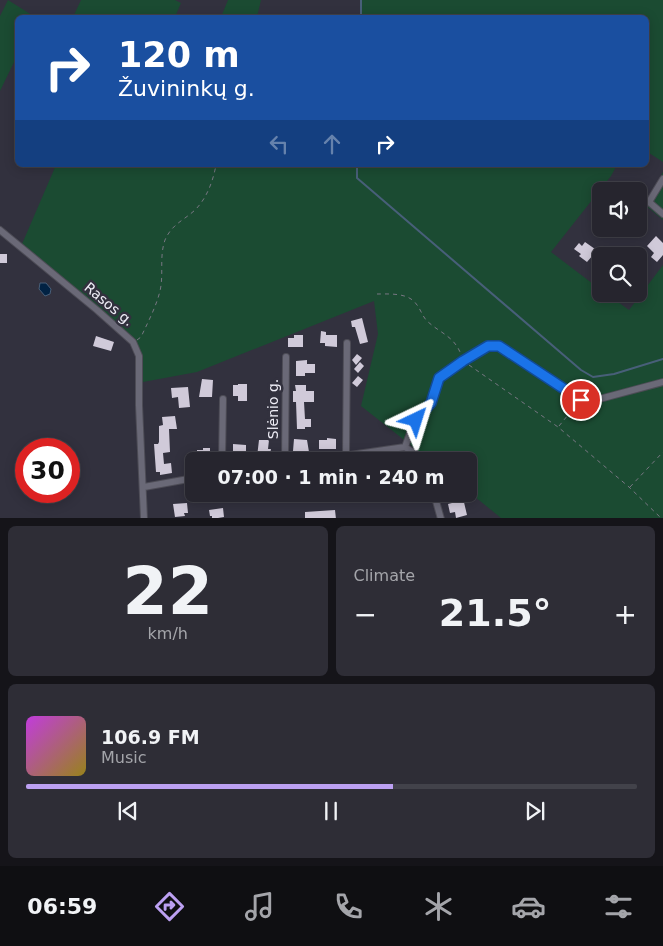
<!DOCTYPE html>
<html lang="en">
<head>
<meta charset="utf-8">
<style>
	body { margin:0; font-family:"DejaVu Sans",sans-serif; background:#2e2d36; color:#f1f3f6; height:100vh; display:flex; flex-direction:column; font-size:19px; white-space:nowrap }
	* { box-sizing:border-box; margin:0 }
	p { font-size:16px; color:#a4a5aa }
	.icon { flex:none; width:28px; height:28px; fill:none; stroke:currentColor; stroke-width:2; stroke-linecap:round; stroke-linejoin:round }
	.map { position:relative; height:518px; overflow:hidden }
	.sheet { display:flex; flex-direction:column; gap:8px; padding:8px; background:#151419; flex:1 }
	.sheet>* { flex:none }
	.banner { position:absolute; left:15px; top:15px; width:634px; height:152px; border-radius:8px; box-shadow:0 2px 12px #0003,0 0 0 1px #42424a; background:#1a4fa0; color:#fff; overflow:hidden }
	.fabs { position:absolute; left:592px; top:182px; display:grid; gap:10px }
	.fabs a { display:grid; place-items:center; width:55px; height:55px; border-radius:8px; background:#26252e; box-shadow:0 2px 12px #0003,0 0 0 1px #42424a; font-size:25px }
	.speed { position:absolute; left:15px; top:438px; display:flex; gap:10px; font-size:25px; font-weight:700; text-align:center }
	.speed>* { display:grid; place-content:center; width:65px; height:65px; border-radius:50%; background:#26252e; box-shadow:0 2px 12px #0003,0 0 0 1px #42424a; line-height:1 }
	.speed .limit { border:8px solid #d22; background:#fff; color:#111 }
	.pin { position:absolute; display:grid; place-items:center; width:42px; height:42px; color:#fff; margin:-21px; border:2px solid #fff; border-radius:50%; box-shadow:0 1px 5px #0007 }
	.me { position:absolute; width:55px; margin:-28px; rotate:41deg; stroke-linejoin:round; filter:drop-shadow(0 0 4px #0008) }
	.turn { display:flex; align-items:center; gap:18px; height:105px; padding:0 20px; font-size:22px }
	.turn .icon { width:65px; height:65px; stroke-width:2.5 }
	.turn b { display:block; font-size:35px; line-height:42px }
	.lanes { display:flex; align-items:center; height:48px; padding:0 20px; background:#0003; justify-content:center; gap:25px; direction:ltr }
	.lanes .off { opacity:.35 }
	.big { font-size:38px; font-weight:700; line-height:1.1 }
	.sheet .tile { flex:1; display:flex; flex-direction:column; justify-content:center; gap:8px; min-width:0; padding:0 18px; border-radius:8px; background:#2e2d36 }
	.sheet .dial { align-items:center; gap:0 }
	.dial b { font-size:65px; line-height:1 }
	.song { display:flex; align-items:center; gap:15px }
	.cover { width:60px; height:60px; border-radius:8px; background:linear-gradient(135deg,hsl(290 70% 55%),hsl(50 70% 35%)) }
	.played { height:5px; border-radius:2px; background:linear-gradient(90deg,#bca0f2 60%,#42424a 60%) }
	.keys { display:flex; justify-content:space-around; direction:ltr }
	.heat { display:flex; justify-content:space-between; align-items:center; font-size:28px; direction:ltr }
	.sheet .tiles { flex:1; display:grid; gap:8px; grid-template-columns:1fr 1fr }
	.tile:last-child { grid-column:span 2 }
	.trip { position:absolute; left:185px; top:452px; width:292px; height:50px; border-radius:8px; background:#26252e; box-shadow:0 2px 12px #0003,0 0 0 1px #42424a; font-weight:700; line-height:50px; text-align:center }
	.tab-bar { display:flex; height:80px; justify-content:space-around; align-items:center; background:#0f0f12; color:#a4a5aa }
	.tab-bar .icon { width:35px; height:35px }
	.tab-bar .selected { color:#bca0f2 }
	.tab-bar b { font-size:22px; color:#f1f3f6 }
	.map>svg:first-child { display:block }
</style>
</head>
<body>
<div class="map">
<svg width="663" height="519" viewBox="0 0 663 519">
	<rect width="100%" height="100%" fill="#32313e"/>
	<path fill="#1b4b32" d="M8,0l27,17 -17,1 -1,38 -17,35v-75z
		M81,0h94l6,3 -6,14h-102z
		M228,0h33l-4,17h-36z
		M361,0h302v162l-17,-11v-133l-285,-1z
		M56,165h561l-6,11 -60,76 50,38v4h6l22,16 34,-45v253h-162l-32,-26v-31h-38l-70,-55 17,-72 -4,-33 -177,71 -54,10c-1,-26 0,-34 -20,-54l-101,-84z
		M663,172v48l-18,-15z"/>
	<path fill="#012243" stroke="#485f79" d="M40,283h6l5,6 -1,5 -5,2 -6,-7z"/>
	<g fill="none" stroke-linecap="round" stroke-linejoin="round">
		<path stroke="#485f79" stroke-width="2" d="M361,18v-18
			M357,165v13l224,192 12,7 21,-3 49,-15"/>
	</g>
	<path fill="#d0cad9" d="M656,236l7,7v12l-6,7 -6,-5 3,-4 -7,-7z
		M585,242l10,7 -4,5 2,1 -6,7 -8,-6 2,-2 -7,-5 5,-6 3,3z
		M0,254h7v9h-7z
		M362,318l6,24 -8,2 -5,-17h-3l-1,-6z
		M321,331l5,1v3h11v12l-12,-1v-3h-5z
		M294,335h9v12h-15v-9h6z
		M96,336l18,6 -3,9 -18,-5z
		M357,354l5,4 -6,7 -4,-5z
		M307,360v4h8v9h-10v3h-9v-15z
		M360,362l4,4 -6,7 -4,-4z
		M358,376l5,4 -6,7 -5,-4z
		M202,379l11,1 -1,17h-13z
		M238,384h9v17h-9v-5h-5v-11h5z
		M295,385h11v6h8v11h-10l1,17h6v8h-6v2h-8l-1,-27h-3v-11h3z
		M188,387l2,20 -11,1 -1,-11 -6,1 -1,-10z
		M175,416l2,13h-8l1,23 -7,1 1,11 7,-1 1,10 -12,2v-3h-4l-2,-28h4l1,-2v-16l4,-1 -1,-8z
		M327,438l9,1v10h-17v-9h8z
		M294,439l13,1 2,12 -16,-1z
		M259,440h10l-1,9h3l-1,5 -13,3z
		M233,444l13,1v15h-16v-8l3,1z
		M203,448h7v3h4v10h-17v-11h6z
		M291,494h10l1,5 -10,2z
		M400,494h18l1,8h-18z
		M460,495l1,3h2l4,17 -11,3 -1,-6 -5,1 -2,-9 4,-1 -1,-6z
		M187,503l1,10h-4l1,3 -10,1 -2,-13z
		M223,508l1,9 -12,2v-3h-2l-1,-6z
		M335,510l1,9h-31v-7z"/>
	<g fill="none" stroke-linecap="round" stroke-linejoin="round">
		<g stroke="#4d4c56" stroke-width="8">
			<path id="minor" d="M663,179l-14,23 14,12
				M0,230l97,80 36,32 6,14v49l5,114
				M405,447l10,-28 16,-16 8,-25 49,-32h11l82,54 11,1 71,-19
				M346,456l1,-113
				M222,461l1,-62
				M285,461l1,-104
				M309,461l96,-14 21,14
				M144,487l50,-9
				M434,494l7,25"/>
		</g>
		<path stroke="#787783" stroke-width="1" stroke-dasharray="4 4" stroke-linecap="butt" d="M377,294c10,0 25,-1 34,5 9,6 10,16 16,22 14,13 28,15 35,36
			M137,340l4,-3c7,-15 15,-30 19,-46 4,-17 -1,-34 5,-51 7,-16 18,-19 30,-30 12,-12 18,-29 21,-45
			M469,365l89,62 71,60 33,32
			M559,426l18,-22
			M630,487l33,-35"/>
		<use href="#minor" stroke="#6a6977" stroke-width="6"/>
	</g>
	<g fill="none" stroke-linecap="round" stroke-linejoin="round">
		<g stroke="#114b97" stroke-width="12">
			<path id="route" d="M416,420l15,-17 8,-25 24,-17 25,-15h11l82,54"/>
		</g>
		<use href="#route" stroke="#1a73e8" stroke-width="9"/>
	</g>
	<g text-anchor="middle" stroke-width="5" stroke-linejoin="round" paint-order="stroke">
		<g font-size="14" fill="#eeedf6" stroke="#32313e">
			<text transform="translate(109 304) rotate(40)" y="5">Rasos g.</text>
			<text transform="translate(273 409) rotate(-90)" y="5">Slėnio g.</text>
		</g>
	</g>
</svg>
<div class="fabs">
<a><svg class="icon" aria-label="sound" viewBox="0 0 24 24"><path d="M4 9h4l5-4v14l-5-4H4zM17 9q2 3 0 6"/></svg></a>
<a><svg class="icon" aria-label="search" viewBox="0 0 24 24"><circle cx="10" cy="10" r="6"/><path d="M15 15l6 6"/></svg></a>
</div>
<div class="speed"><div class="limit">30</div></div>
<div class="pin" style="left:581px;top:400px;background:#d93025"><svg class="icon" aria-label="arrive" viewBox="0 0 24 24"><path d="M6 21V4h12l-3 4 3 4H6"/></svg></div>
<svg class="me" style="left:416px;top:420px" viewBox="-20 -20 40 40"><path d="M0-17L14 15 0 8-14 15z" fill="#1a73e8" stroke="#fff" stroke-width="4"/></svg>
<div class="trip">07:00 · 1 min · 240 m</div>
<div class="banner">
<div class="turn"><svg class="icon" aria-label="right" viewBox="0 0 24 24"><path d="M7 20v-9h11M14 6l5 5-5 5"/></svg><div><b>120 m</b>Žuvininkų g.</div></div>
<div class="lanes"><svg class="icon off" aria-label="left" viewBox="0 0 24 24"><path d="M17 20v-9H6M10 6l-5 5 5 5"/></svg><svg class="icon off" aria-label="ahead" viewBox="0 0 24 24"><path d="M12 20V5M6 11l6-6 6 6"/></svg><svg class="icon" aria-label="right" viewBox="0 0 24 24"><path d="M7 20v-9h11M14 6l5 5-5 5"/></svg></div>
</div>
</div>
<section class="sheet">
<div class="tiles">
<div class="tile dial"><b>22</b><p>km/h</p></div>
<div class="tile"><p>Climate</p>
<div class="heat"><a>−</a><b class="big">21.5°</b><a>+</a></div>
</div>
<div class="tile">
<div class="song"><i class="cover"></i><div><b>106.9 FM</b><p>Music</p></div></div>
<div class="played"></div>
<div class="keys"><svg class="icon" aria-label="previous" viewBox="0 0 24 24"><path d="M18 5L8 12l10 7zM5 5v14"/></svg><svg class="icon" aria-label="pause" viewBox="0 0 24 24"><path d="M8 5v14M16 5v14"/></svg><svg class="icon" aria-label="next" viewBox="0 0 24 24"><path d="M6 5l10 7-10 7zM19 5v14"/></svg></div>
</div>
</div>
</section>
<nav class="tab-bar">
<b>06:59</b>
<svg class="icon selected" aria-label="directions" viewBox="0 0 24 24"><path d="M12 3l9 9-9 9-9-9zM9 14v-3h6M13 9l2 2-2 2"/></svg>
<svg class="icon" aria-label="music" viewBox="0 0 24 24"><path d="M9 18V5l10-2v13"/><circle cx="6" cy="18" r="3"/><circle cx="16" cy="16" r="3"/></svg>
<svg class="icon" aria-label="phone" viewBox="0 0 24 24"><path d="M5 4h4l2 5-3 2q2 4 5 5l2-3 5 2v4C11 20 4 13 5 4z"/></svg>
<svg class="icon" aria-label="climate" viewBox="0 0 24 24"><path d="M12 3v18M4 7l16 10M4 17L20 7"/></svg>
<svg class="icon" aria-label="car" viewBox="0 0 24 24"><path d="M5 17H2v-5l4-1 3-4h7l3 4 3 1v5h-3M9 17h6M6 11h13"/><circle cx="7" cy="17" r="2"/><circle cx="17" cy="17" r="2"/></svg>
<svg class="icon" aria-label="filters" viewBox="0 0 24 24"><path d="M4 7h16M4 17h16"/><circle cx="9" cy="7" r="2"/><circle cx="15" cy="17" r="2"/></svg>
</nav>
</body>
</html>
